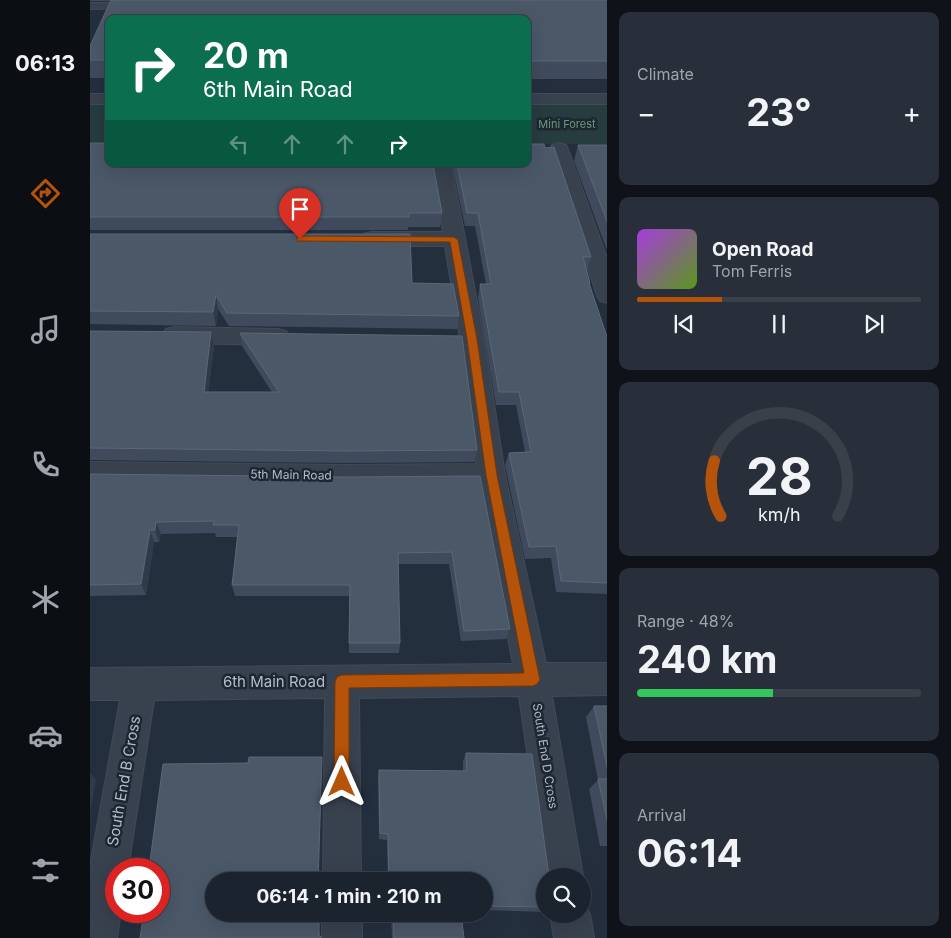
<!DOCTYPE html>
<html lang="en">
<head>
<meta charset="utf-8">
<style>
	body { margin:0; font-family:Inter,sans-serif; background:#282f3a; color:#f1f3f6; height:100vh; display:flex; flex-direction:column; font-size:19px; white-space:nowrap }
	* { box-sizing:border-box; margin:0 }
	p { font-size:16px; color:#a0a4aa }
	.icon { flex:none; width:28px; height:28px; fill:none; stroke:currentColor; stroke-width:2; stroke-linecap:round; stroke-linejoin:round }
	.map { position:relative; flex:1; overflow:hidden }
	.panel { display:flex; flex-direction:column; gap:12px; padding:12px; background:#0f1319; width:344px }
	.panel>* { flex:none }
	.banner { position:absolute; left:15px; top:15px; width:426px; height:152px; border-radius:10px; box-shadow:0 5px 20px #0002,0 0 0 1px #39404a; background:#0b6e4f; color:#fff; overflow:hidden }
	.fabs { position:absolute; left:446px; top:868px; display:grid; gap:10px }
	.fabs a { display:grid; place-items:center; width:55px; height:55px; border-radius:50%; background:#1b232e; box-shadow:0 5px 20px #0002,0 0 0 1px #39404a; font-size:25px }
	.speed { position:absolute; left:15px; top:858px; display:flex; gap:10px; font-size:25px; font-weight:700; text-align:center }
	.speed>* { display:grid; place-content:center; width:65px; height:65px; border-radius:50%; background:#1b232e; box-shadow:0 5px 20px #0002,0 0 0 1px #39404a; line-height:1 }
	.speed .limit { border:8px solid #d22; background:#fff; color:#111 }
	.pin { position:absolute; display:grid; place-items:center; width:42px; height:42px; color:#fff; margin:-51px -21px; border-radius:50% 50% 50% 0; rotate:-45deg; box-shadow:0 0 5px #0007 }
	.pin .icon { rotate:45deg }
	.me { position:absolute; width:55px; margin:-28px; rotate:0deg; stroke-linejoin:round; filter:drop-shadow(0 0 4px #0008) }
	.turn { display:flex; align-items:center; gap:18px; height:105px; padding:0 15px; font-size:22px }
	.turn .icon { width:65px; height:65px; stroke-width:2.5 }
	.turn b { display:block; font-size:35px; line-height:42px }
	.lanes { display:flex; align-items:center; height:48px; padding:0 15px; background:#0003; justify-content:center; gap:25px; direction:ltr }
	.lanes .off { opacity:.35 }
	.big { font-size:38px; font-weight:700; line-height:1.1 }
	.panel .widget { flex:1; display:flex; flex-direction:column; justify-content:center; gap:8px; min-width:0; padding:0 18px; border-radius:10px; background:#282f3a }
	.panel .dial { align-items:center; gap:0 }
	.dial svg { height:130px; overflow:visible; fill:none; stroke:#39404a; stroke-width:7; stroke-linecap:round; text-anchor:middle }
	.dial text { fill:#f1f3f6; stroke:none }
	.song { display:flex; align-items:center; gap:15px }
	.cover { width:60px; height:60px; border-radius:8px; background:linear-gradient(135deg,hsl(280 70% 55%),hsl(90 70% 35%)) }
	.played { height:5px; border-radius:2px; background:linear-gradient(90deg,#b45309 30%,#39404a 30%) }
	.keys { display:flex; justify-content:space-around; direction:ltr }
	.heat { display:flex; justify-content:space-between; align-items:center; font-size:28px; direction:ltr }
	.charge { height:8px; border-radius:4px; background:linear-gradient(90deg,#34c759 48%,#39404a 0) }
	.trip { position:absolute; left:115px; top:872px; width:288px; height:50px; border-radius:25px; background:#1b232e; box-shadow:0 5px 20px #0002,0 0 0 1px #39404a; font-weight:700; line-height:50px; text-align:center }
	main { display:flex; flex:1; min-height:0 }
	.dock { display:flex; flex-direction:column; width:90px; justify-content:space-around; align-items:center; background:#0b0e12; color:#a0a4aa }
	.dock .icon { width:35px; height:35px }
	.dock .current { color:#b45309 }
	.dock b { font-size:22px; color:#f1f3f6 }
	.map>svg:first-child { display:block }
</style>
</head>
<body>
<main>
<nav class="dock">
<b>06:13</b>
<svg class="icon current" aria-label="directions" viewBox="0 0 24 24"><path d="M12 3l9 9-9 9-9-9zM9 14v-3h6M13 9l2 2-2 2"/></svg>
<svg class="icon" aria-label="music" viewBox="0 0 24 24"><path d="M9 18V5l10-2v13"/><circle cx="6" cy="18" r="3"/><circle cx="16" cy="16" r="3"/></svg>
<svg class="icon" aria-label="phone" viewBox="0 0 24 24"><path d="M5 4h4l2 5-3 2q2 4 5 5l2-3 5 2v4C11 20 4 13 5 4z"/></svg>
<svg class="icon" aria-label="climate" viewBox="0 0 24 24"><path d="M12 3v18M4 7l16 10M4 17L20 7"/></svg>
<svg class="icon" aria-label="car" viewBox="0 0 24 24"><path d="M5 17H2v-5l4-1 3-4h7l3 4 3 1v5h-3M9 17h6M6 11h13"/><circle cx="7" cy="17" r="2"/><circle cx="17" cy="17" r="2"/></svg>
<svg class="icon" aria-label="filters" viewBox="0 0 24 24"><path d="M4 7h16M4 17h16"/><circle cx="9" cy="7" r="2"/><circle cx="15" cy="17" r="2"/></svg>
</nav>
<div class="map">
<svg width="518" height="938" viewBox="0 0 518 938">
	<rect width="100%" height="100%" fill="#242f3e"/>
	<path fill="#263c3f" d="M0,103h19v40l-19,-1z
		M438,104h79v40h-79z"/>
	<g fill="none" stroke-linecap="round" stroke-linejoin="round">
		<g stroke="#414a57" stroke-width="2">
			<path id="service" d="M48,0h10l-4,8 -54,1v-6h47z"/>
		</g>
		<g stroke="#414a57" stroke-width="2">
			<path id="minor" d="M0,94h19v10h-19z
				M438,94h80v10h-80z
				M469,143l7,2 2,4 40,112v42l-8,-2 -3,-5 -47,-147 2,-4z
				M341,164h20l33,175 21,136 41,188h62v32l-56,1 31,180 -1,2v-2h-37l-26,-180 -160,2 2,183h-38l2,-183 -171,2 -26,169h-12v42h5l-4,27h-27v-72l30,-166h-30v-32l423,-4 -34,-178 -132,1 -257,-3v-22l257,3 129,-1 -16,-125 -15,-93h-74l-7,-2 -4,-5 4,-5 7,-2h72z
				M84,327l104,2 8,2 4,6 -4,6 -8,2 -104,-2 -8,-2 -4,-6 4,-6z
				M492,899l8,15 4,24h-40l-4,-24h32z
				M232,914h40v24h-40z"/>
		</g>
		<use href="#service" fill="#38414e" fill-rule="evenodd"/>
		<use href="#minor" fill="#38414e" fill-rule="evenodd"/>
	</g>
	<path fill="#3f4b5c" d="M0,0h518v79h-80v-60h-419v59h-19v-32l21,-45h-21z
		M0,143h15l4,21 333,49 -2,14h-32v3h-318z
		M488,145h30v108l-34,-92z
		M362,164h76l63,93 -4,13 3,13v3l18,54v254l-52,-2 -5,-34 -26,1 -20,-94 4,-12 16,-1 -9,-47h-20l-18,-107 2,-14h6l-11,-58h-10z
		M0,234l322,49 47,33 -2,13 -228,-3 -11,-17 -2,17 -126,-2z
		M0,331l121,1 3,14 -6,46h64l-30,-46 -2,-13 237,117 -3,12 -127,1 -257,-3z
		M0,474l257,3 133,-1 30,153 -4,10 -45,2 -12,-77h-51l2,79 -1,10h-50v-57h-114l-3,-11 5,-48h-21l-1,-4 -54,1 -2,8h-5l-8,53 -56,1z
		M504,706h14v140h-8l-11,-57 9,-9 -12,-63z
		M376,753l79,123v36l-61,-2v-29h-96l-1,-41 -8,-1 -1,-61 1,-8 84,1v-10z
		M301,914h70l3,24h-72z"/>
	<path fill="#2f3b4b" d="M126,295l2,14 -2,17 -3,-14z
		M121,332l3,14 -7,59 -3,-13z
		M66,522l5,12 -2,8 -4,-12z
		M60,530l4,12 -8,53 -5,-11z
		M232,757v8l-3,116h-1z
		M0,773l6,6 -6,34z
		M229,914h1v24l-1,-3z"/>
	<path fill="#4b5868" stroke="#5c6777" d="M21,0h497v61h-80v-42h-419v41h-19v-14z
		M17,137h2v27h324l9,49h-33v4h-319v-74h15z
		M438,144h16l1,4 9,-1 37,110h-8l7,26h-1l19,57v243l-47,-2 -5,-35 -27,1 -20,-94 22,-1 -12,-60h-20l-19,-108h11l-13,-71h-11l-10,-49h71z
		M488,145h30v79z
		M0,234h320l2,49 41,1 6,32 -232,-3 -11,-18 -3,17 -123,-1z
		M0,331l121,1 -7,60h75l-39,-59 222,3 15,114 -130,1 -257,-3z
		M0,474l257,3 133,-1 30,153 -46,2 -12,-79 -54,1 2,90h-51l1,-58h-118l7,-60h-26l1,-4 -58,1 -1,8h-5l-9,54 -51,1z
		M504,706h14v65z
		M376,753l66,1 17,122h-4v31l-61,-1v-25h-95l-1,-47 -8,-1 -1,-63 88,1z
		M159,757h73l-4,124h-104v33h105v21l2,2v1h-181l4,-27h15v-42h-10l14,-105 85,-1z
		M508,779h10v45z
		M303,914h68l3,24h-70z"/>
	<path fill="#b45309" stroke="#753606" d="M210,236l154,1 4,3 19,99 20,136 43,205 -3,4 -4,2 -184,2v94l-2,5 -5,2 -6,-2 -2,-5 1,-100 2,-5 5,-2 182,-2 -38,-198 -19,-136 -17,-97 -153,-1v-4z"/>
	<g text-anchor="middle" stroke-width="5" stroke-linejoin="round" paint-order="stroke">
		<g font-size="11" fill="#6b9a76" stroke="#1d2633">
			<text x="477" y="128">Mini Forest</text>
		</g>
		<g font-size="12" fill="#b4bcc9" stroke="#1d2633">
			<text transform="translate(201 475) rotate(1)" y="4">5th Main Road</text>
			<text transform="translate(455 756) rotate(81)" y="4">South End D Cross</text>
		</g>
		<g font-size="15" fill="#b4bcc9" stroke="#1d2633">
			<text x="184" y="687">6th Main Road</text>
			<text transform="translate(34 781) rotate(-80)" y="5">South End B Cross</text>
		</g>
	</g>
</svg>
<div class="fabs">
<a><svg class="icon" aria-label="search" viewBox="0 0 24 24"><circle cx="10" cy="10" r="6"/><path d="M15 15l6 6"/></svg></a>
</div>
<div class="speed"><div class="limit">30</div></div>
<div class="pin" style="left:210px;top:239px;background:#d93025"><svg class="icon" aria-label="arrive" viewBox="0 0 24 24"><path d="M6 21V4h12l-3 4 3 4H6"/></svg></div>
<svg class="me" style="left:252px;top:782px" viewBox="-20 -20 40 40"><path d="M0-17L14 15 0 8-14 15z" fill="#b45309" stroke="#fff" stroke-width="4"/></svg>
<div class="trip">06:14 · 1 min · 210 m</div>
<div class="banner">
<div class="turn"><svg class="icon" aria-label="right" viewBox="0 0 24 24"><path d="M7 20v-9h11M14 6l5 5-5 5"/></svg><div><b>20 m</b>6th Main Road</div></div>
<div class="lanes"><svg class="icon off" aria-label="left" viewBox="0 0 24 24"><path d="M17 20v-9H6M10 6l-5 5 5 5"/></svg><svg class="icon off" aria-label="ahead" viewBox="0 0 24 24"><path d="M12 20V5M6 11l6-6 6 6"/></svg><svg class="icon off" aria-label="ahead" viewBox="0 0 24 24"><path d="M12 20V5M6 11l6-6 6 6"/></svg><svg class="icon" aria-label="right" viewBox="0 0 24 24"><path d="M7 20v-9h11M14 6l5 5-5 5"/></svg></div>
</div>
</div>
<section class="panel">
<div class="widget"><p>Climate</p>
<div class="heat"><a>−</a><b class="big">23°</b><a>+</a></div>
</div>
<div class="widget">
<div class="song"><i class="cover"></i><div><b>Open Road</b><p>Tom Ferris</p></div></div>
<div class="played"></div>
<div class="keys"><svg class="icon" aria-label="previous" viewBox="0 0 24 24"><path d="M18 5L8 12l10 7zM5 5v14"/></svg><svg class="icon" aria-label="pause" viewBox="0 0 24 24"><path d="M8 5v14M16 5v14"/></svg><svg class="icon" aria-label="next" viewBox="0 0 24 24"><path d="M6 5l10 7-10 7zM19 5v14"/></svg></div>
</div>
<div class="widget dial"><svg viewBox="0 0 100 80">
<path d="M14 69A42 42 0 1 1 86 69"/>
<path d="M14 69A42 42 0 0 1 10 35" stroke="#b45309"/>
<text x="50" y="56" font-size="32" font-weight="700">28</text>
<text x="50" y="72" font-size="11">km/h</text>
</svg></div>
<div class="widget"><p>Range · 48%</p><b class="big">240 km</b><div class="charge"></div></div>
<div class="widget"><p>Arrival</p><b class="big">06:14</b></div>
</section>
</main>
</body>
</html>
